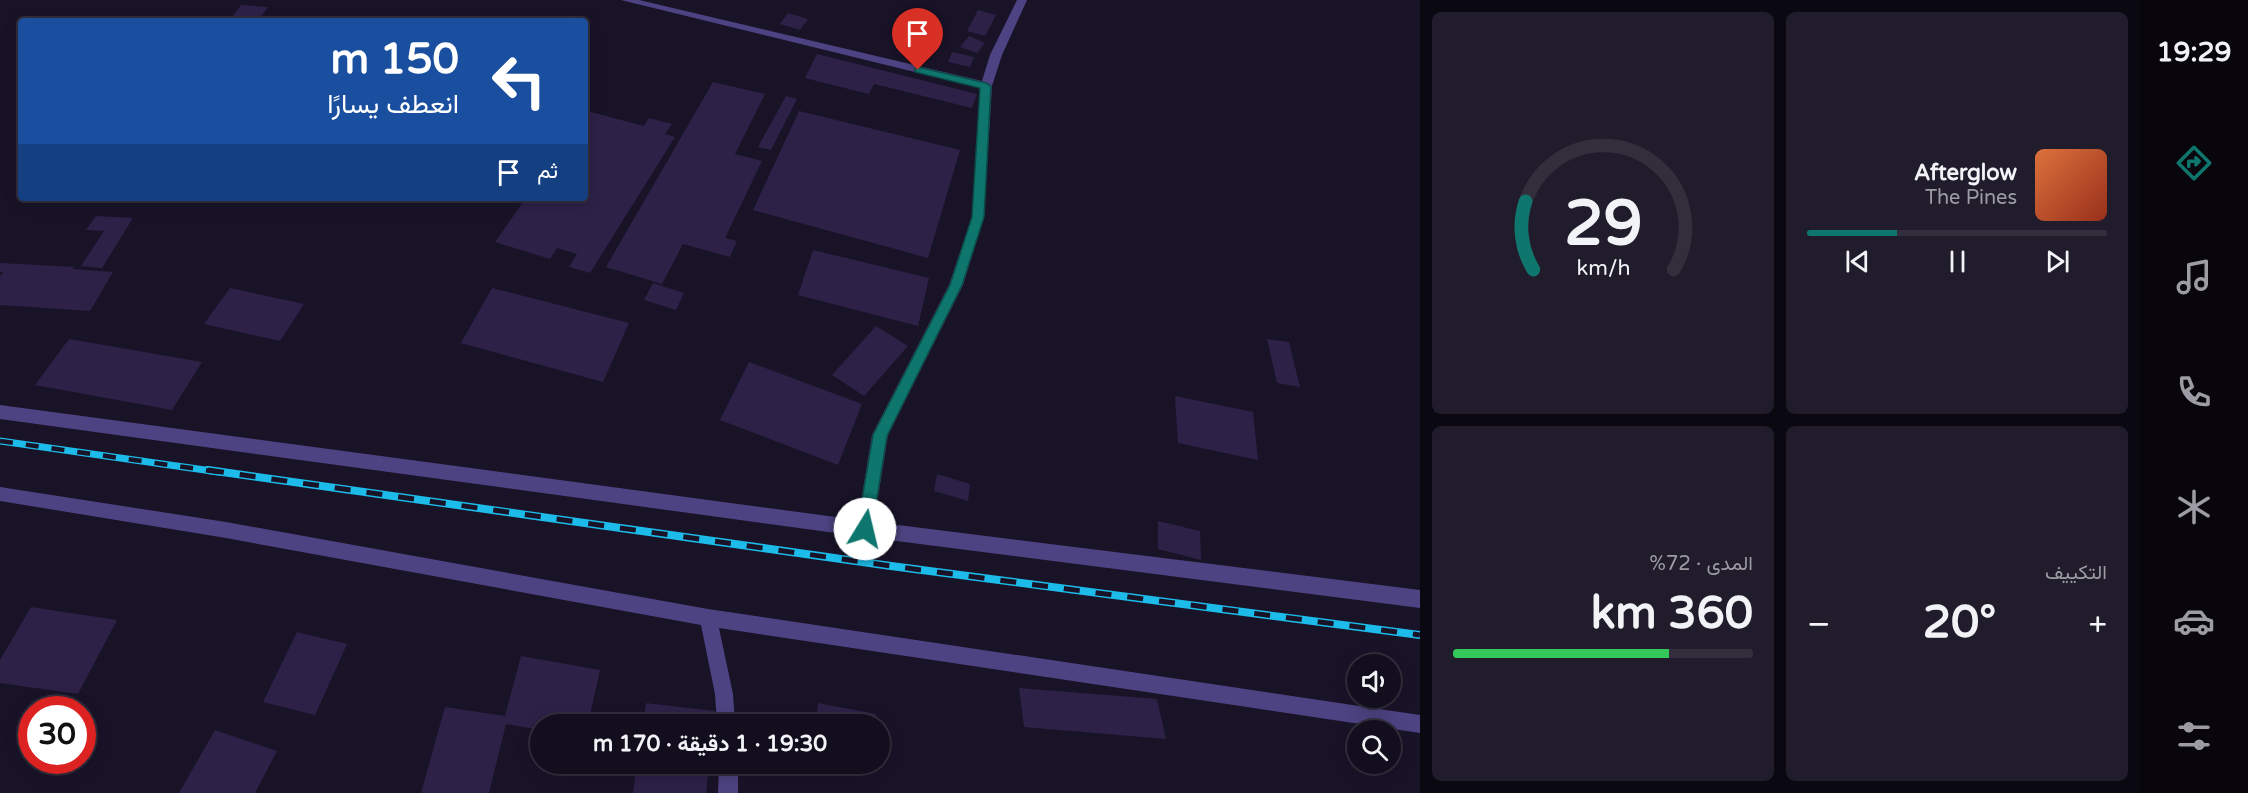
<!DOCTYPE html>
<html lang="ar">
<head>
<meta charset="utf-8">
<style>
	body { margin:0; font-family:"Varela Round",Vazirmatn,sans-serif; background:#201c2b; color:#f1f3f6; direction:rtl; height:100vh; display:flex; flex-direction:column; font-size:22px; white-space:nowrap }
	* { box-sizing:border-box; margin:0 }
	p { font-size:20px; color:#9d9ca4 }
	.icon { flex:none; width:33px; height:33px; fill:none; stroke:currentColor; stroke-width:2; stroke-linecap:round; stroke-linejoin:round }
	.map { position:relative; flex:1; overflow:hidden; direction:ltr }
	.sheet { display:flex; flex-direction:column; gap:12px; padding:12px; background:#0a0810; width:720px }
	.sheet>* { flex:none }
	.guide { position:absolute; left:18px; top:18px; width:570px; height:183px; border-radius:6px; box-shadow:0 3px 15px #0003,0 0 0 2px #322e3c; direction:rtl; background:#1a4fa0; color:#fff; overflow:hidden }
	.buttons { position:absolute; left:1347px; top:654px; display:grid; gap:12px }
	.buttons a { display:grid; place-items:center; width:54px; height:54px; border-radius:50%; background:#130e1e; box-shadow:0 3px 15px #0003,0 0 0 2px #322e3c; font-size:30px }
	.speed { position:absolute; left:18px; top:696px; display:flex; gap:12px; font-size:30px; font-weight:700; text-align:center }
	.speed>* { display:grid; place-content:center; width:78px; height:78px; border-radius:50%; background:#130e1e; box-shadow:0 3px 15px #0003,0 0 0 2px #322e3c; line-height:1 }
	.speed .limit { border:9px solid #d22; background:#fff; color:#111 }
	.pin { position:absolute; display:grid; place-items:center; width:51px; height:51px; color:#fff; margin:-62px -26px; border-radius:50% 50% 50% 0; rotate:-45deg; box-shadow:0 0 6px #0007 }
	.pin .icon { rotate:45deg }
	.me { position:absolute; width:66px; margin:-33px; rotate:9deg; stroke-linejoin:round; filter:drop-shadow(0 0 4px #0008) }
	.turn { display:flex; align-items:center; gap:21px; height:126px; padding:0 30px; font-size:27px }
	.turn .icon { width:78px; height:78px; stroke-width:2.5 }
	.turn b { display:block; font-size:42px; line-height:51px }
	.then { display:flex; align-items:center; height:57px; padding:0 30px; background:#0003; gap:12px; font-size:22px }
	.big { font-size:45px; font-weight:700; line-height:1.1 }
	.sheet .card { flex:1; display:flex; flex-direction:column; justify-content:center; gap:9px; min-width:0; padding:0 21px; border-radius:9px; background:#201c2b }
	.sheet .dial { align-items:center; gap:0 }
	.dial svg { height:156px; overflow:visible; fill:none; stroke:#322e3c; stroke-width:7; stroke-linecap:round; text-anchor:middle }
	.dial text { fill:#f1f3f6; stroke:none }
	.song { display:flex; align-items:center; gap:18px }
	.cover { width:72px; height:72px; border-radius:9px; background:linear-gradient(135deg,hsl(20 70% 55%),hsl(10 70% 35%)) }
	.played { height:6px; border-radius:3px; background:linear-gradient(90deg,#0f766e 30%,#322e3c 30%) }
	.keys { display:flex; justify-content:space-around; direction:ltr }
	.heat { display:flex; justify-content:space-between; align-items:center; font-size:33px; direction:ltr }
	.charge { height:9px; border-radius:4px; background:linear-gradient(90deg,#34c759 72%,#322e3c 0) }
	.sheet .tiles { flex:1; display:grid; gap:12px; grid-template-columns:repeat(2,1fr) }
	.trip { position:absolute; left:530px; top:714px; width:360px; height:60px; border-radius:30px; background:#130e1e; box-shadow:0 3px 15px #0003,0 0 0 2px #322e3c; font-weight:700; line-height:60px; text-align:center; direction:rtl }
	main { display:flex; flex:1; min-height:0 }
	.tabs { display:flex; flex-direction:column; width:108px; justify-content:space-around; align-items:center; background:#08060c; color:#9d9ca4 }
	.tabs .icon { width:42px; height:42px }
	.tabs .active { color:#0f766e }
	.tabs b { font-size:27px; color:#f1f3f6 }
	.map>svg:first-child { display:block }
</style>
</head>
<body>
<main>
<nav class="tabs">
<b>19:29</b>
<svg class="icon active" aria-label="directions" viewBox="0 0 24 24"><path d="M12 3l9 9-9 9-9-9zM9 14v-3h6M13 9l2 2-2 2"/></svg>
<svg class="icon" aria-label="music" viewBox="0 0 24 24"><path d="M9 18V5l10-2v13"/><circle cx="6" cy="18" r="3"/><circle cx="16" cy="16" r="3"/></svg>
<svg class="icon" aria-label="phone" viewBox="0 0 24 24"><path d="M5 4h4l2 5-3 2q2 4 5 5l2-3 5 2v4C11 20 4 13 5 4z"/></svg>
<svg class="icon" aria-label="climate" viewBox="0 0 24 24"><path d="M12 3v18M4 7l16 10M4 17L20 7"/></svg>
<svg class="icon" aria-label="car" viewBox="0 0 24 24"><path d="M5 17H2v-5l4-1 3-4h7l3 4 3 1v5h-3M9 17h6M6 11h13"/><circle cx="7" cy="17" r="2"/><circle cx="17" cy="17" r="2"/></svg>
<svg class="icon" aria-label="filters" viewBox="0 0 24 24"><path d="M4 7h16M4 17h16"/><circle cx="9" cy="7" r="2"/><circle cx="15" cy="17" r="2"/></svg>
</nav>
<section class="sheet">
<div class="tiles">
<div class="card">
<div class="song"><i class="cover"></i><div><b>Afterglow</b><p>The Pines</p></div></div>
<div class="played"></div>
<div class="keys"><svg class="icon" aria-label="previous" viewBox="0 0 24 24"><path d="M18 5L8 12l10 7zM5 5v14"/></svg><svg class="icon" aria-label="pause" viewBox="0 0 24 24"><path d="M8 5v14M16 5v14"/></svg><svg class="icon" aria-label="next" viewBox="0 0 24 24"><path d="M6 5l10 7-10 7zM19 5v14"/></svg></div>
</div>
<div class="card dial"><svg viewBox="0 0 100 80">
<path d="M14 69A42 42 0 1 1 86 69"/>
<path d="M14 69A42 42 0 0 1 10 34" stroke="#0f766e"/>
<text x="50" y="56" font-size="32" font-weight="700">29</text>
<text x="50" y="72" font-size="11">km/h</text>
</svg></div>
<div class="card"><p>التكييف</p>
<div class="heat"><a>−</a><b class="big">20°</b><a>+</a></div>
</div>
<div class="card"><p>المدى · 72%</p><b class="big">360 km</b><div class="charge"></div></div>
</div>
</section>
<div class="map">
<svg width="1420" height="793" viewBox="0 0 1420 793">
	<rect width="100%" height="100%" fill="#191328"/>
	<path fill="#2d2147" d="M241,5l27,2 -10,14h-29z
		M978,10l18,5 -11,21 -18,-5z
		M788,13l20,6 -8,11 -20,-6z
		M969,36l16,7 -8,10 -17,-6z
		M952,52l22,5 -4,10 -22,-5z
		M817,54l160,40 -5,14 -98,-24 -5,10 -64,-16z
		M713,82l52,12 -30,60 27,7 -37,77 12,3 -7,16 -47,-13 -21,40 -56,-17z
		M786,96l11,3 -26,51 -13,-3z
		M587,111l57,15 5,-8 23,6 -7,10 10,3 -85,136 -21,-6 8,-13 -20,-6 -7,11 -55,-17 31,-44h59z
		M799,111l161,39 -32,108 -175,-48z
		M96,216l37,2 -31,50 -21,-2 23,-35 -18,-1z
		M813,250l116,28 -11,48 -120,-31z
		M0,263l74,4 -1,2 40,3 -23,39 -90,-6v-29l3,-4h-3z
		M653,283l31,10 -8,17 -32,-10z
		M230,288l74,16 -24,37 -76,-17z
		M492,288l137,35 -26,59 -142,-39z
		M876,326l32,20 -44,50 -32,-21z
		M69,339l133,23 -30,48 -137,-25z
		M1267,339l22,3 11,45 -23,-4z
		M749,362l113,42 -24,61 -118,-45z
		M1175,396l78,16 5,48 -80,-17z
		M937,474l33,10 -2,17 -34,-10z
		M1158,521l42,10 1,29 -43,-11z
		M31,607l86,13 -39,74 -78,-11v-23z
		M297,632l50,12 -32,71 -52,-13z
		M521,656l79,14 -12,54h-48v6l-34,-6 -17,69h-68l24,-86 60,9z
		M1019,688l138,11 9,40 -142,-12z
		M646,703l69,8 -2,13h-70z
		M818,703l58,11 -1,10h-59z
		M215,730l62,21 -22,42h-76z
		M637,764h72l-3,29h-73z"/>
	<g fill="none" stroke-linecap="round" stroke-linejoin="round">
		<path fill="#4d4382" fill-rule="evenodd" d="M621,0h18l343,81 8,-26 27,-55h10l-25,55 -10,31 -8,131 -21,68 -75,150 -14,87 546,68v18l-555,-71 -865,-118v-14l858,115 14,-85 77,-150 23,-68 8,-129z
			M0,487l226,35 482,87 712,106v18l-701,-105 14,66 2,30h-18l-2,-30 -14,-69 -475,-87 -226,-37z
			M719,764h19v29h-20z"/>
		<g stroke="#1cbbe9" stroke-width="7">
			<path id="rail-far1" d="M0,441l219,31"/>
		</g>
		<g stroke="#1cbbe9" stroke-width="8">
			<path id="rail" d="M208,470l683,96 529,69"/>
		</g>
		<use href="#rail-far1" stroke="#191328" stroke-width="4.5" stroke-dasharray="13" stroke-linecap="butt"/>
		<use href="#rail" stroke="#191328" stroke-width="5" stroke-dasharray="16" stroke-linecap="butt"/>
	</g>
	<path fill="#0f766e" stroke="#0a4d48" stroke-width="1.5" d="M918,67l68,16 5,3 -7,131 -22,68 -75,151 -15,93 -2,5 -5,2 -6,-2 -2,-5 16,-94 77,-150 22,-68 8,-129 -65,-16v-4z"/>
</svg>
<div class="buttons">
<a><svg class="icon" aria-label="sound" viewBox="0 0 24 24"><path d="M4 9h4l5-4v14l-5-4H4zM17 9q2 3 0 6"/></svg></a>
<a><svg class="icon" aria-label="search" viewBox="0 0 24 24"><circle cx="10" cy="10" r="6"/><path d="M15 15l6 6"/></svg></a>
</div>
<div class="speed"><div class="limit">30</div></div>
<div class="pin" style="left:918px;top:70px;background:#d93025"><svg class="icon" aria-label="arrive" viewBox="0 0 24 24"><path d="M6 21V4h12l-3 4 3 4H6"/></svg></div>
<svg class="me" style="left:865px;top:529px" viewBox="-20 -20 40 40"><circle r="19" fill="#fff"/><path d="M0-13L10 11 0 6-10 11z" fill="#0f766e"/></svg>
<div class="trip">19:30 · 1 دقيقة · 170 m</div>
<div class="guide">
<div class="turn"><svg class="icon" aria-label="left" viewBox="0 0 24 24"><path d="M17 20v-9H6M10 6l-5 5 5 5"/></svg><div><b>150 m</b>انعطف يسارًا</div></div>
<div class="then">ثم<svg class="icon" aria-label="arrive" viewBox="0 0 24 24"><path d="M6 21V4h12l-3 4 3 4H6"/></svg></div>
</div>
</div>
</main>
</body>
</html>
